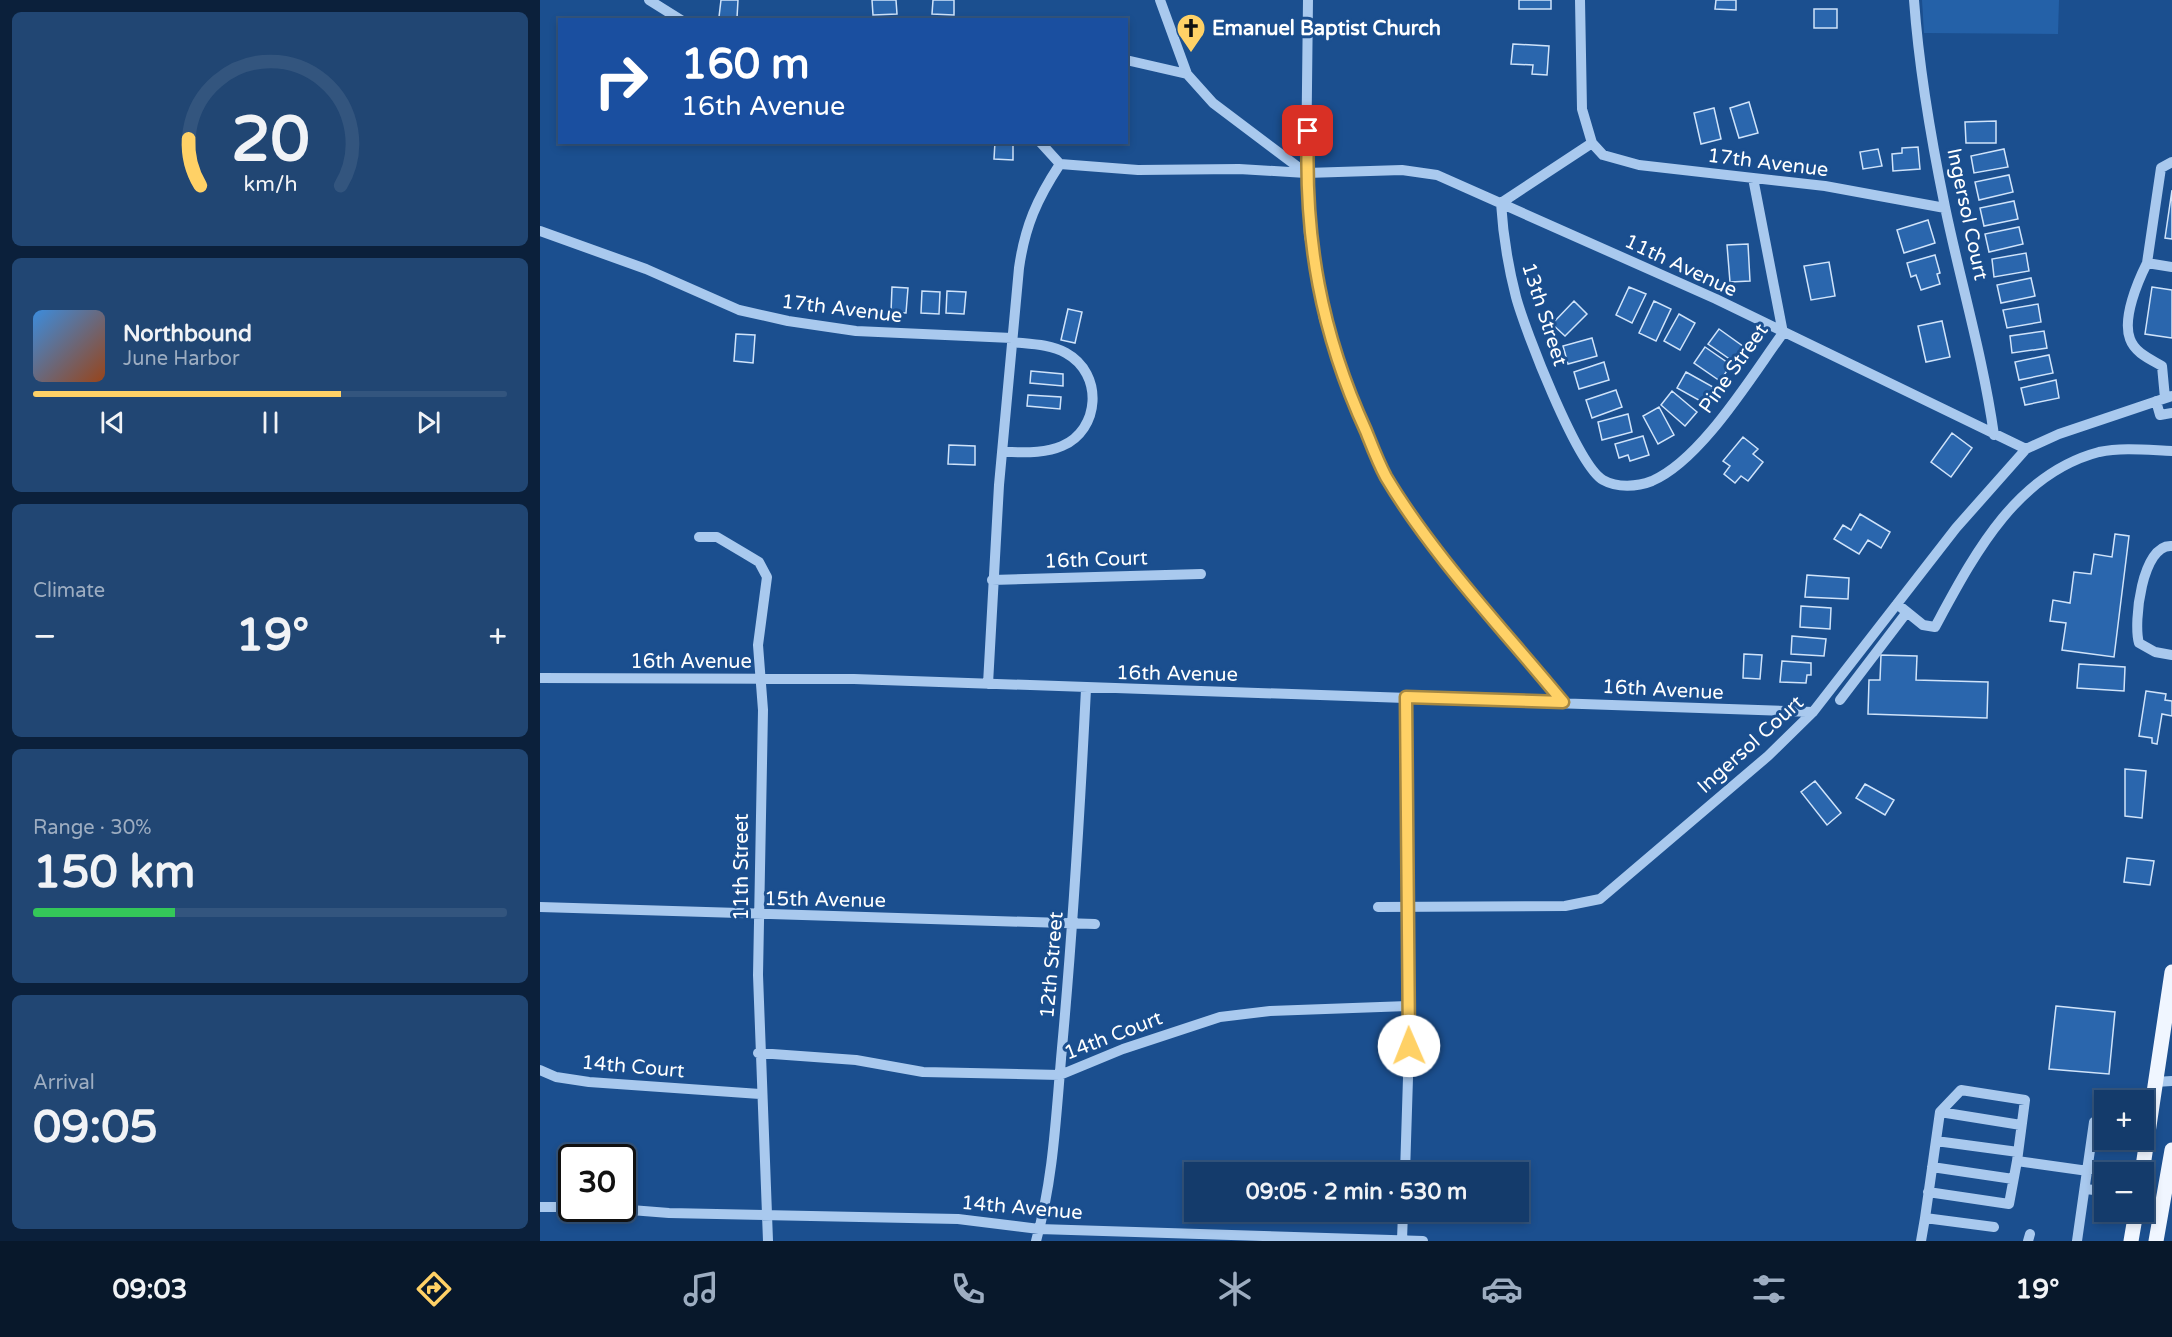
<!DOCTYPE html>
<html lang="en">
<head>
<meta charset="utf-8">
<style>
	body { margin:0; font-family:"Varela Round",sans-serif; background:#214673; color:#f1f3f6; height:100vh; display:flex; flex-direction:column; font-size:22px; white-space:nowrap }
	* { box-sizing:border-box; margin:0 }
	p { font-size:20px; color:#9dadc1 }
	.icon { flex:none; width:33px; height:33px; fill:none; stroke:currentColor; stroke-width:2; stroke-linecap:round; stroke-linejoin:round }
	.map { position:relative; flex:1; overflow:hidden }
	.details { display:flex; flex-direction:column; gap:12px; padding:12px; background:#0b203b; width:540px }
	.details>* { flex:none }
	.guide { position:absolute; left:18px; top:18px; width:570px; height:126px; border-radius:0px; box-shadow:0 3px 9px #0003,0 0 0 2px #33557e; background:#1a4fa0; color:#fff; overflow:hidden }
	.controls { position:absolute; left:1554px; top:1090px; display:grid; gap:12px }
	.controls a { display:grid; place-items:center; width:60px; height:60px; border-radius:0px; background:#143b6b; box-shadow:0 3px 9px #0003,0 0 0 2px #33557e; font-size:30px }
	.speed { position:absolute; left:18px; top:1144px; display:flex; gap:12px; font-size:30px; font-weight:700; text-align:center }
	.speed>* { display:grid; place-content:center; width:78px; height:78px; border-radius:50%; background:#143b6b; box-shadow:0 3px 9px #0003,0 0 0 2px #33557e; line-height:1 }
	.speed .limit { border:3px solid #111; border-radius:9px; background:#fff; color:#111 }
	.pin { position:absolute; display:grid; place-items:center; width:51px; height:51px; color:#fff; margin:-26px; border-radius:12px; box-shadow:0 3px 9px #0006 }
	.me { position:absolute; width:66px; margin:-33px; rotate:359deg; stroke-linejoin:round; filter:drop-shadow(0 0 4px #0008) }
	.turn { display:flex; align-items:center; gap:21px; height:126px; padding:0 24px; font-size:27px }
	.turn .icon { width:78px; height:78px; stroke-width:2.5 }
	.turn b { display:block; font-size:42px; line-height:51px }
	.big { font-size:45px; font-weight:700; line-height:1.1 }
	.details .card { flex:1; display:flex; flex-direction:column; justify-content:center; gap:9px; min-width:0; padding:0 21px; border-radius:9px; background:#214673 }
	.details .dial { align-items:center; gap:0 }
	.dial svg { height:156px; overflow:visible; fill:none; stroke:#33557e; stroke-width:7; stroke-linecap:round; text-anchor:middle }
	.dial text { fill:#f1f3f6; stroke:none }
	.song { display:flex; align-items:center; gap:18px }
	.cover { width:72px; height:72px; border-radius:9px; background:linear-gradient(135deg,hsl(210 70% 55%),hsl(20 70% 35%)) }
	.played { height:6px; border-radius:3px; background:linear-gradient(90deg,#ffd166 65%,#33557e 65%) }
	.keys { display:flex; justify-content:space-around; direction:ltr }
	.heat { display:flex; justify-content:space-between; align-items:center; font-size:33px; direction:ltr }
	.charge { height:9px; border-radius:4px; background:linear-gradient(90deg,#34c759 30%,#33557e 0) }
	.trip { position:absolute; left:644px; top:1162px; width:345px; height:60px; border-radius:0px; background:#143b6b; box-shadow:0 3px 9px #0003,0 0 0 2px #33557e; font-weight:700; line-height:60px; text-align:center }
	.tabs { display:flex; height:96px; justify-content:space-around; align-items:center; background:#08182b; color:#9dadc1 }
	.tabs .icon { width:42px; height:42px }
	.tabs .on { color:#ffd166 }
	.tabs b { font-size:27px; color:#f1f3f6 }
	main { display:flex; flex:1; min-height:0 }
	.map>svg:first-child { display:block }
</style>
</head>
<body>
<main>
<section class="details">
<div class="card dial"><svg viewBox="0 0 100 80">
<path d="M14 69A42 42 0 1 1 86 69"/>
<path d="M14 69A42 42 0 0 1 8 45" stroke="#ffd166"/>
<text x="50" y="56" font-size="32" font-weight="700">20</text>
<text x="50" y="72" font-size="11">km/h</text>
</svg></div>
<div class="card">
<div class="song"><i class="cover"></i><div><b>Northbound</b><p>June Harbor</p></div></div>
<div class="played"></div>
<div class="keys"><svg class="icon" aria-label="previous" viewBox="0 0 24 24"><path d="M18 5L8 12l10 7zM5 5v14"/></svg><svg class="icon" aria-label="pause" viewBox="0 0 24 24"><path d="M8 5v14M16 5v14"/></svg><svg class="icon" aria-label="next" viewBox="0 0 24 24"><path d="M6 5l10 7-10 7zM19 5v14"/></svg></div>
</div>
<div class="card"><p>Climate</p>
<div class="heat"><a>−</a><b class="big">19°</b><a>+</a></div>
</div>
<div class="card"><p>Range · 30%</p><b class="big">150 km</b><div class="charge"></div></div>
<div class="card"><p>Arrival</p><b class="big">09:05</b></div>
</section>
<div class="map">
<svg width="1632" height="1241" viewBox="0 0 1632 1241">
	<rect width="100%" height="100%" fill="#1b4f8f"/>
	<path fill="#2461a8" d="M1382,0h137l-1,34 -134,-1z"/>
	<path fill="#2a66ad" stroke="#cfe3fa" stroke-width="1.5" d="M181,0h17l-1,18 -18,-1z
		M332,0h24l1,14 -24,1z
		M393,0h21v15l-22,-1z
		M979,0h32v9h-32z
		M1176,0h20v10l-21,-1z
		M1274,9h23v19h-23z
		M973,44l36,2 -2,29 -15,-1 1,-9 -22,-1z
		M1209,102l9,31 -19,5 -9,-30z
		M1174,108l7,31 -20,5 -7,-31z
		M1456,121v22h-30l-1,-21z
		M455,142h18v18l-19,-1z
		M1378,147l2,22 -27,2 -1,-17 10,-1v-5z
		M1338,149l4,17 -19,3 -3,-17z
		M1464,149l4,18 -34,6 -3,-17z
		M1469,175l4,17 -34,8 -4,-18z
		M1632,190v49l-7,-1z
		M1474,201l4,18 -34,7 -4,-18z
		M1388,220l7,23 -31,10 -7,-23z
		M1479,227l4,17 -34,8 -4,-18z
		M1208,244l2,37 -20,1 -3,-37z
		M1486,253l3,18 -35,6 -2,-18z
		M1395,255l5,18 -3,1 3,10 -19,6 -5,-15 -5,2 -4,-14z
		M1289,262l6,34 -24,4 -7,-34z
		M1491,278l4,18 -34,7 -4,-18z
		M352,287l16,1 -2,25 -15,-1z
		M1089,287l17,7 -14,29 -16,-8z
		M1612,287l20,3v48l-27,-4z
		M382,291l18,1 -1,22 -18,-1z
		M407,291l19,1 -2,22 -18,-1z
		M1034,301l13,13 -22,22 -13,-12z
		M1114,301l17,8 -15,32 -17,-8z
		M1498,304l3,18 -34,6 -4,-18z
		M528,309l14,3 -7,31 -14,-3z
		M1139,314l16,9 -15,27 -16,-9z
		M1402,321l8,36 -24,5 -8,-36z
		M1179,329l25,18 -10,15 -26,-18z
		M1504,331l3,17 -35,5 -2,-17z
		M196,334l19,1 -2,28 -19,-2z
		M1052,338l5,18 -29,8 -5,-18z
		M1165,347l26,18 -11,16 -26,-18z
		M1509,355l4,18 -34,7 -4,-18z
		M1064,362l5,18 -30,9 -5,-17z
		M491,371l32,3v12l-33,-3z
		M1146,372l27,15 -9,16 -27,-15z
		M1516,380l3,18 -34,7 -4,-17z
		M1076,390l6,17 -30,11 -6,-18z
		M1132,391l25,21 -12,14 -24,-21z
		M488,395l33,2 -1,12 -33,-3z
		M1119,407l15,28 -16,9 -15,-28z
		M1088,414l4,18 -30,8 -4,-18z
		M1412,433l20,15 -21,29 -20,-15z
		M1103,436l6,19 -19,6 -2,-6 -9,3 -4,-14z
		M1203,437l15,12 -5,5 10,8 -15,19 -7,-5 -6,7 -11,-9 6,-8 -7,-5z
		M409,445l26,1v19l-27,-1z
		M1320,514l30,18 -9,16 -13,-8 -9,14 -25,-15 9,-14 8,5z
		M1575,534l14,2 -15,121 -52,-7 4,-27 -16,-2 3,-21 17,3 4,-31 17,2 3,-20 18,3z
		M1267,575l42,3 -1,21 -43,-2z
		M1261,606l30,2 -1,21 -30,-2z
		M1252,636l34,3 -2,17 -33,-2z
		M1204,654l18,1 -2,24 -17,-1z
		M1341,655l36,1 -1,24 72,2 -1,36 -119,-4 1,-34h11z
		M1242,661l29,2v12h-4l-1,8 -26,-1z
		M1539,664l46,3 -1,24 -47,-3z
		M1606,691l20,3 -1,6 7,1v15l-10,-2 -5,30 -5,-1v-5l-13,-2z
		M1585,769l21,2 -4,47 -17,-2z
		M1275,781l26,32 -14,12 -26,-33z
		M1325,784l29,16 -9,15 -29,-17z
		M1587,858l27,3 -4,24 -26,-3z
		M1516,1006l59,6 -6,62 -60,-5z"/>
	<g fill="none" stroke-linecap="round" stroke-linejoin="round">
		<path stroke="#a9c9ee" stroke-width="10" d="M109,0l32,20
			M620,0l27,74
			M768,0l-2,173 3,62 15,84 27,80 35,77 48,70 129,156
			M1040,0l2,109 10,34 11,12 36,10 186,21 120,22
			M1374,0c5,69 17,139 31,207 16,77 38,150 49,228
			M586,60l61,14 26,29 93,70
			M500,142l20,22
			M1632,162l-11,6 -14,95 25,4
			M520,164l78,6 101,-1 67,4 96,-3 35,5 279,124 310,150
			M961,203c2,32 7,63 15,94 9,33 61,168 87,183 14,8 34,7 49,1 49,-21 99,-104 131,-148l-30,-155
			M961,203l91,-60
			M0,231l106,38 93,41 49,11 68,10 156,7
			M1607,263c-9,18 -25,55 -17,76 5,14 20,20 32,27l3,32
			M1616,401l4,14 12,-2
			M462,452c19,0 42,2 60,-6 38,-16 42,-72 4,-93 -16,-9 -36,-9 -54,-11
			M159,537h18l27,16 15,9 8,15 -9,68 5,65 -5,265 10,266
			M1632,546c-30,-3 -39,77 -33,97l16,9 17,3
			M452,580l209,-6
			M1357,604l26,21 12,2c38,-70 80,-153 164,-175 23,-5 49,-2 73,-1
			M0,678l314,1 959,33
			M448,684l11,-199 20,-217c6,-42 18,-69 41,-104
			M1300,700l67,-88
			M0,907l555,17
			M838,907l187,-1 35,-7 168,-143 45,-44 143,-184 70,-79 33,-15 113,-38
			M218,1053l98,7 67,12 137,3 63,-26 97,-32 50,-6 138,-5
			M0,1070l16,7 33,5 171,12
			M1615,1082l17,-1
			M1400,1112l81,13
			M1396,1141l82,11
			M1392,1167l81,12
			M865,1173l4,-127 -3,-349
			M1545,1189l19,2
			M1388,1192l81,12 8,-43
			M0,1207h32
			M78,1209l51,4 289,6 81,10 384,12
			M1454,1227l-69,-9 15,-106 21,-22 64,10 -8,61 71,10
			M862,1240l1,-28
			M496,1241c18,-64 20,-128 26,-193 11,-120 18,-239 24,-359
			M1381,1241l4,-23
			M1488,1241l2,-7
			M1537,1241l17,-119"/>
		<path stroke="#f0f6ff" stroke-width="15" d="M1602,1173l30,-201
			M1591,1241l5,-29
			M1616,1241l16,-91"/>
	</g>
	<g fill="none" stroke-linecap="round" stroke-linejoin="round">
		<g stroke="#a68842" stroke-width="15">
			<path id="route" d="M768,131c-4,108 13,202 58,300 6,15 12,31 20,46 47,79 118,153 177,225l-157,-5 3,349"/>
		</g>
		<use href="#route" stroke="#ffd166" stroke-width="10"/>
	</g>
	<defs>
		<g id="church-pin" transform="scale(1.5)"><path d="M0 17L-7.5 6A9.5 9.5 0 1 1 7.5 6Z" fill="#ffd166" stroke="#1b4f8f"/><path d="M-1.2-6h2.4v3.5h3.3v2.4h-3.3V6h-2.4V-.1h-3.3v-2.4h3.3Z" fill="#111"/></g>
	</defs>
	<g fill-rule="evenodd">
		<use href="#church-pin" x="651" y="28"/>
	</g>
	<g text-anchor="middle" stroke-width="6" stroke-linejoin="round" paint-order="stroke">
		<g font-size="20" font-weight="bold" fill="#fff" stroke="#1b4f8f" text-anchor="start">
			<text x="672" y="35">Emanuel Baptist Church</text>
		</g>
		<g font-size="20" fill="#fff" stroke="#1b4f8f">
			<text transform="translate(1228 162) rotate(7)" y="7">17th Avenue</text>
			<text transform="translate(1428 214) rotate(78)" y="7">Ingersol Court</text>
			<text transform="translate(1141 265) rotate(25)" y="7">11th Avenue</text>
			<text transform="translate(302 308) rotate(7)" y="7">17th Avenue</text>
			<text transform="translate(1005 314) rotate(72)" y="7">13th Street</text>
			<text transform="translate(1193 368) rotate(-55)" y="7">Pine Street</text>
			<text transform="translate(556 559) rotate(-2)" y="7">16th Court</text>
			<text x="151" y="668">16th Avenue</text>
			<text transform="translate(637 673) rotate(1)" y="7">16th Avenue</text>
			<text transform="translate(1123 689) rotate(3)" y="7">16th Avenue</text>
			<text transform="translate(1210 744) rotate(-42)" y="7">Ingersol Court</text>
			<text transform="translate(201 867) rotate(-90)" y="7">11th Street</text>
			<text transform="translate(285 899) rotate(1)" y="7">15th Avenue</text>
			<text transform="translate(511 965) rotate(-85)" y="7">12th Street</text>
			<text transform="translate(573 1035) rotate(-21)" y="7">14th Court</text>
			<text transform="translate(93 1066) rotate(5)" y="7">14th Court</text>
			<text transform="translate(482 1207) rotate(5)" y="7">14th Avenue</text>
		</g>
	</g>
</svg>
<div class="controls">
<a>+</a>
<a>−</a>
</div>
<div class="speed"><div class="limit">30</div></div>
<div class="pin" style="left:768px;top:131px;background:#d93025"><svg class="icon" aria-label="arrive" viewBox="0 0 24 24"><path d="M6 21V4h12l-3 4 3 4H6"/></svg></div>
<svg class="me" style="left:869px;top:1046px" viewBox="-20 -20 40 40"><circle r="19" fill="#fff"/><path d="M0-13L10 11 0 6-10 11z" fill="#ffd166"/></svg>
<div class="trip">09:05 · 2 min · 530 m</div>
<div class="guide">
<div class="turn"><svg class="icon" aria-label="right" viewBox="0 0 24 24"><path d="M7 20v-9h11M14 6l5 5-5 5"/></svg><div><b>160 m</b>16th Avenue</div></div>
</div>
</div>
</main>
<nav class="tabs">
<b>09:03</b>
<svg class="icon on" aria-label="directions" viewBox="0 0 24 24"><path d="M12 3l9 9-9 9-9-9zM9 14v-3h6M13 9l2 2-2 2"/></svg>
<svg class="icon" aria-label="music" viewBox="0 0 24 24"><path d="M9 18V5l10-2v13"/><circle cx="6" cy="18" r="3"/><circle cx="16" cy="16" r="3"/></svg>
<svg class="icon" aria-label="phone" viewBox="0 0 24 24"><path d="M5 4h4l2 5-3 2q2 4 5 5l2-3 5 2v4C11 20 4 13 5 4z"/></svg>
<svg class="icon" aria-label="climate" viewBox="0 0 24 24"><path d="M12 3v18M4 7l16 10M4 17L20 7"/></svg>
<svg class="icon" aria-label="car" viewBox="0 0 24 24"><path d="M5 17H2v-5l4-1 3-4h7l3 4 3 1v5h-3M9 17h6M6 11h13"/><circle cx="7" cy="17" r="2"/><circle cx="17" cy="17" r="2"/></svg>
<svg class="icon" aria-label="filters" viewBox="0 0 24 24"><path d="M4 7h16M4 17h16"/><circle cx="9" cy="7" r="2"/><circle cx="15" cy="17" r="2"/></svg>
<b>19°</b>
</nav>
</body>
</html>
